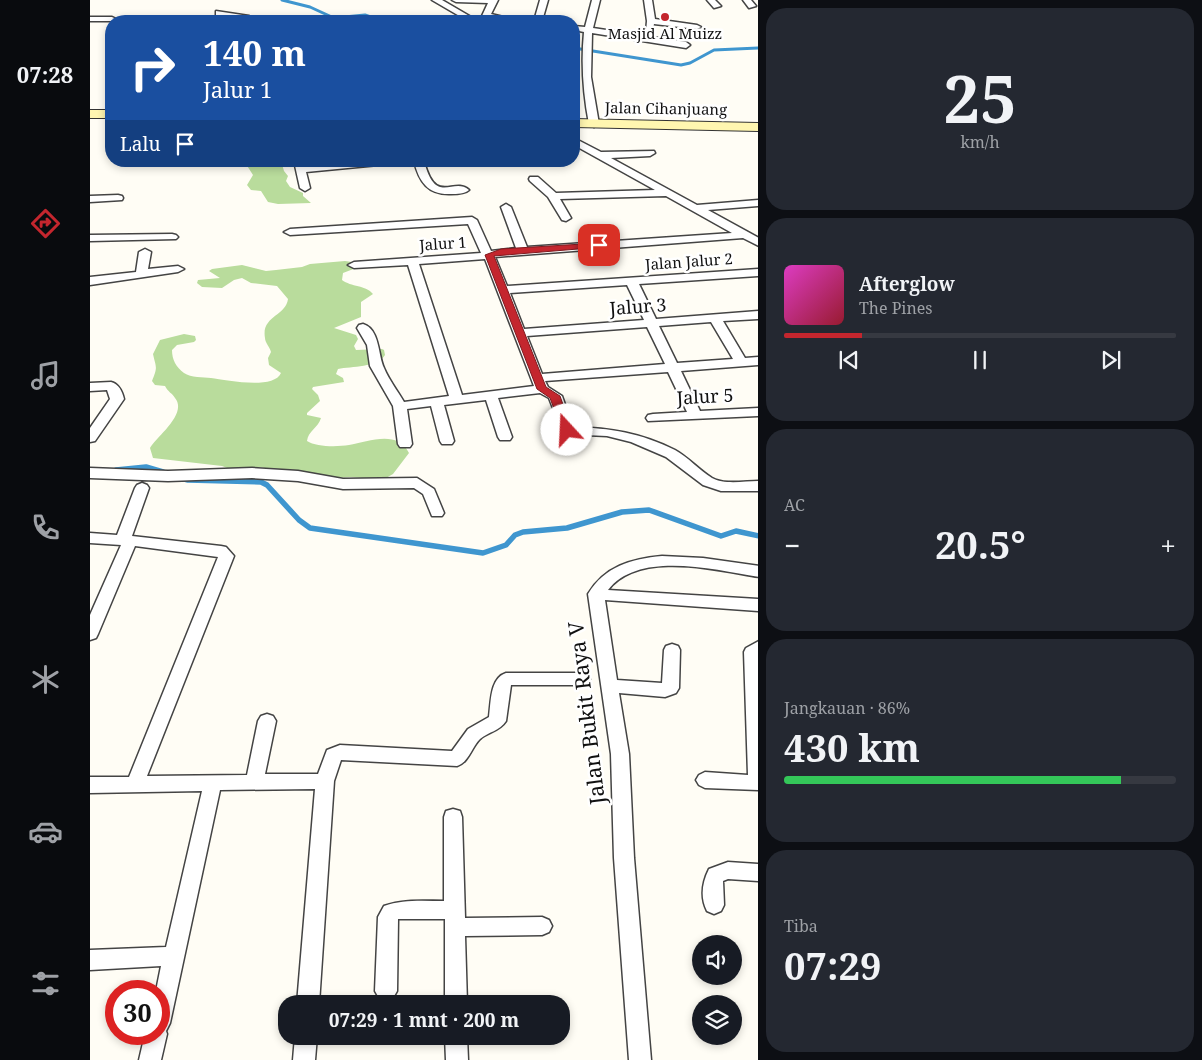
<!DOCTYPE html>
<html lang="id">
<head>
<meta charset="utf-8">
<style>
	body { margin:0; font-family:"Noto Serif",serif; background:#242831; color:#f1f3f6; height:100vh; display:flex; flex-direction:column; font-size:19px; white-space:nowrap }
	* { box-sizing:border-box; margin:0 }
	p { font-size:16px; color:#9ea1a6 }
	.icon { flex:none; width:28px; height:28px; fill:none; stroke:currentColor; stroke-width:2; stroke-linecap:round; stroke-linejoin:round }
	.map { position:relative; flex:1; overflow:hidden }
	.sheet { display:flex; flex-direction:column; gap:8px; padding:8px; background:#0d0f14; width:444px }
	.sheet>* { flex:none }
	.guide { position:absolute; left:15px; top:15px; width:475px; height:152px; border-radius:20px; box-shadow:0 2px 8px #0003; background:#1a4fa0; color:#fff; overflow:hidden }
	.buttons { position:absolute; left:602px; top:935px; display:grid; gap:10px }
	.buttons a { display:grid; place-items:center; width:50px; height:50px; border-radius:50%; background:#171b24; box-shadow:0 2px 8px #0003; font-size:25px }
	.speed { position:absolute; left:15px; top:980px; display:flex; gap:10px; font-size:25px; font-weight:700; text-align:center }
	.speed>* { display:grid; place-content:center; width:65px; height:65px; border-radius:50%; background:#171b24; box-shadow:0 2px 8px #0003; line-height:1 }
	.speed .limit { border:8px solid #d22; background:#fff; color:#111 }
	.pin { position:absolute; display:grid; place-items:center; width:42px; height:42px; color:#fff; margin:-21px; border-radius:10px; box-shadow:0 2px 8px #0006 }
	.me { position:absolute; width:55px; margin:-28px; rotate:340deg; stroke-linejoin:round; filter:drop-shadow(0 0 4px #0008) }
	.turn { display:flex; align-items:center; gap:18px; height:105px; padding:0 15px; font-size:22px }
	.turn .icon { width:65px; height:65px; stroke-width:2.5 }
	.turn b { display:block; font-size:35px; line-height:42px }
	.then { display:flex; align-items:center; height:48px; padding:0 15px; background:#0003; gap:10px; font-size:19px }
	.big { font-size:38px; font-weight:700; line-height:1.1 }
	.sheet .widget { flex:1; display:flex; flex-direction:column; justify-content:center; gap:8px; min-width:0; padding:0 18px; border-radius:20px; background:#242831 }
	.sheet .dial { align-items:center; gap:0 }
	.dial b { font-size:65px; line-height:1 }
	.song { display:flex; align-items:center; gap:15px }
	.cover { width:60px; height:60px; border-radius:8px; background:linear-gradient(135deg,hsl(310 70% 55%),hsl(350 70% 35%)) }
	.played { height:5px; border-radius:2px; background:linear-gradient(90deg,#c4262e 20%,#363941 20%) }
	.keys { display:flex; justify-content:space-around; direction:ltr }
	.heat { display:flex; justify-content:space-between; align-items:center; font-size:28px; direction:ltr }
	.charge { height:8px; border-radius:4px; background:linear-gradient(90deg,#34c759 86%,#363941 0) }
	.trip { position:absolute; left:188px; top:995px; width:292px; height:50px; border-radius:20px; background:#171b24; box-shadow:0 2px 8px #0003; font-weight:700; line-height:50px; text-align:center }
	main { display:flex; flex:1; min-height:0 }
	.dock { display:flex; flex-direction:column; width:90px; justify-content:space-around; align-items:center; background:#090b0e; color:#9ea1a6 }
	.dock .icon { width:35px; height:35px }
	.dock .on { color:#c4262e }
	.dock b { font-size:22px; color:#f1f3f6 }
	.map>svg:first-child { display:block }
</style>
</head>
<body>
<main>
<nav class="dock">
<b>07:28</b>
<svg class="icon on" aria-label="directions" viewBox="0 0 24 24"><path d="M12 3l9 9-9 9-9-9zM9 14v-3h6M13 9l2 2-2 2"/></svg>
<svg class="icon" aria-label="music" viewBox="0 0 24 24"><path d="M9 18V5l10-2v13"/><circle cx="6" cy="18" r="3"/><circle cx="16" cy="16" r="3"/></svg>
<svg class="icon" aria-label="phone" viewBox="0 0 24 24"><path d="M5 4h4l2 5-3 2q2 4 5 5l2-3 5 2v4C11 20 4 13 5 4z"/></svg>
<svg class="icon" aria-label="climate" viewBox="0 0 24 24"><path d="M12 3v18M4 7l16 10M4 17L20 7"/></svg>
<svg class="icon" aria-label="car" viewBox="0 0 24 24"><path d="M5 17H2v-5l4-1 3-4h7l3 4 3 1v5h-3M9 17h6M6 11h13"/><circle cx="7" cy="17" r="2"/><circle cx="17" cy="17" r="2"/></svg>
<svg class="icon" aria-label="filters" viewBox="0 0 24 24"><path d="M4 7h16M4 17h16"/><circle cx="9" cy="7" r="2"/><circle cx="15" cy="17" r="2"/></svg>
</nav>
<div class="map">
<svg width="669" height="1060" viewBox="0 0 669 1060">
	<rect width="100%" height="100%" fill="#fffdf5"/>
	<path fill="#b9dc9c" d="M154,161h37l3,10 4,5 -2,5 4,6 13,6v3l8,7 -33,1 -10,-2 -7,-11 -10,-1 -4,-5 6,-10z
		M255,261l14,2 -3,5 -13,5 -1,7c9,7 24,5 31,14l-12,8v15l-27,11 22,7 2,4 -4,7 2,4 26,-1 2,1 1,5c-8,13 -33,11 -47,14l-2,5 7,4 1,4 -31,5 -1,2 6,6 2,6 -13,12v2l14,3c-3,10 -13,13 -14,23 9,6 30,6 42,4 19,-3 48,-16 60,8l-16,21 -7,4 -11,1 -25,-2 -23,2 -68,-12 -24,4 -13,-5 -69,-8 -3,-10c6,-11 38,-34 25,-50 -3,-5 -7,-6 -10,-12l-10,-1 -3,-4c6,-15 4,-13 1,-27l7,-14 24,-6 11,2 1,4 -2,2 -17,3 -5,5c0,10 4,17 12,23 7,5 19,4 27,5 15,2 63,12 70,-5l-12,-8 -1,-7 3,-6c-1,-5 -6,-9 -6,-14 -4,-22 21,-22 23,-39l-11,-13 -26,-3 -9,-5 -8,2 -12,8 -20,-1 -5,-4 1,-3 22,-2 -11,-7 3,-2 30,-4 24,6 10,-1 26,-3 8,-3z"/>
	<g fill="none" stroke-linecap="round" stroke-linejoin="round">
		<path stroke="#3f96cf" stroke-width="3" d="M192,0l28,7 24,11 31,-3 17,6
			M484,48l107,17 9,-2 24,-13 45,-2"/>
		<path stroke="#3f96cf" stroke-width="5.5" d="M26,470l30,-3 17,5
			M91,478l7,2 73,2 6,3 32,35 11,8 173,25 23,-8 9,-10 8,-3 44,-4 55,-16 27,-2 72,26 15,-5 23,5"/>
		<g stroke="#444" stroke-width="3">
			<path id="street" d="M342,0h10l36,21h-10z
				M362,0h46l-7,14 29,7h-17l-20,-3 -1,-2 6,-13 -32,-1z
				M450,0h8l-6,21h-8z
				M502,0h8l-7,28 93,14 4,3 -4,3 -94,-15 -1,44 8,47 -5,3 -5,-3c-6,-31 -8,-61 -5,-92l-10,-2v-4l11,1z
				M554,0h8l3,19 42,6 4,2 -4,2 -43,-5 -2,8h-6l1,-11z
				M617,0h8l6,6 -7,2z
				M653,0h8l5,6 -7,2z
				M126,11l33,5 3,5h-8l-28,-6z
				M0,17h22l4,2 -5,2h-21z
				M245,18l12,3h-12z
				M484,138l27,14 53,-1 1,2 -5,3 -39,2 86,47 62,-5v6l-51,4 51,28v8l-16,-8 -248,19 12,29 252,-17v7l-120,8 17,35 103,-8v8l-36,2 22,37 14,-1v8l-78,6 19,40 59,-3v8l-111,5 -2,-3 2,-3 5,-1 34,-2 -19,-40 -123,9 3,6 14,9 11,31c37,1 68,6 102,23 13,7 24,20 37,28 12,7 33,3 47,3v10h-38l-18,-6 -37,-28 -35,-15 -24,-6 -44,-2 -14,-36 -9,-5 -42,5 14,39 -2,3h-10l-2,-3 -12,-37 -42,5 10,36 -2,3h-10l-2,-3 -9,-35 -24,3 5,35 -2,3h-10l-2,-3 -5,-38 -23,-40 -3,-21 -10,-17 2,-3 4,-1c17,5 15,32 21,44 5,12 13,22 20,34l45,-6 -41,-131 -54,3 -6,-3 6,-3 127,-9 -13,-29 -178,11 -6,-3 6,-3 182,-12 5,3 14,31 25,-3 -15,-41 5,-3 5,3 16,40 205,-14 -66,-37 -106,3 11,19 -5,3 -4,-1 -14,-23 -18,-16 -1,-2 1,-2h8l18,16 99,-3 -81,-45zM395,259l49,127 -72,9 -43,-131zM537,285l17,35 -120,9 -14,-36zM621,322l22,37 -56,4 -18,-37zM557,327l18,37 -123,10 -15,-38z
				M204,161h10l1,5 48,-5h41l-5,3 -83,8 4,16 -5,3 -5,-3z
				M324,161h10c12,46 29,15 45,29 -4,4 -12,4 -18,4 -23,1 -32,-12 -37,-33z
				M28,195l4,1 1,2 -1,2 -32,2v-6z
				M82,234l4,1 2,2 -2,2 -86,2v-6z
				M55,249l6,3 -3,17 30,-3 6,3 -6,3 -88,13v-8l46,-5 3,-20z
				M21,382c8,2 11,9 13,17l-29,42 -5,1v-14l20,-29 -3,-9 -17,1v-8z
				M0,468l78,3 84,-3 46,3 45,8 74,-1 17,11 10,24 -2,3h-10l-9,-22 -9,-6 -71,1 -45,-8 -46,-3 -84,3 -78,-3z
				M52,483l5,2 2,3 -17,48 89,10 5,1 8,9 -87,220 100,-1 11,-54 3,-5 6,-2 6,2 3,5 -11,53h53l9,-24 13,-5 112,6 16,-22 21,-12c2,-15 1,-39 17,-44h76l6,1 2,5 -2,5 -6,1h-71l-5,36c-6,10 -18,11 -26,18 -9,9 -11,23 -23,27l-116,-6 -7,21 -15,223h-22l18,-215 -95,1 -50,233 -4,8 1,3 -6,26h-22l6,-26h14v-43h-3l5,-25 -71,4v-20l76,-3 36,-156 -112,2v-16h39l89,-220 -83,-11 -37,88 -2,4 -6,2v-25l31,-70 -31,-2v-10l27,2 18,-47 2,-3z
				M572,556l41,2 56,8v11c-44,-7 -120,-27 -151,13l151,9v12l-154,-11 12,80 45,3 2,-33 2,-4 6,-2 6,2 2,4 -1,38 -3,5 -11,4 -46,-4 10,61 5,104 17,202h-22l-15,-202 -3,-104 -23,-160c17,-28 43,-35 74,-38z
				M669,641v149l-54,-2 -6,-3 -3,-5 3,-5 6,-3 43,3 -4,-123 2,-4z
				M363,809l7,2 2,6 3,101 77,-1 7,3 3,6 -3,6 -7,3 -77,1 2,68h-22v-85h-47l-1,72 -4,7 -7,3 -7,-3 -4,-7 3,-74 6,-11c19,-7 40,-5 60,-5v-84l2,-6z
				M638,862l31,2v17l-31,-2 -5,2 1,24 -3,6 -7,3 -7,-3c-7,-14 -5,-28 2,-42z
				M205,1036h22l-2,24h-22z
				M355,1036h22l1,24h-22z"/>
		</g>
		<g stroke="#333" stroke-width="2">
			<path id="secondary" d="M0,110h21v8h-21z
				M484,119l185,4v8l-185,-4z"/>
		</g>
		<use href="#street" fill="#fff" fill-rule="evenodd"/>
		<use href="#secondary" fill="#fff6b0" fill-rule="evenodd"/>
	</g>
	<path fill="#c4262e" stroke="#7f191e" d="M509,243l4,2 -1,2 -108,9 52,131 14,9 12,34 -5,3 -5,-3 -12,-32 -13,-9 -52,-134 16,-6z"/>
	<circle fill="#c4262e" stroke="#fff" stroke-width="2" cx="575" cy="17" r="5"/>
	<g text-anchor="middle" stroke-width="5" stroke-linejoin="round" paint-order="stroke">
		<g font-size="15" fill="#111" stroke="#fff">
			<text x="575" y="39">Masjid Al Muizz</text>
		</g>
		<g font-size="15" fill="#111" stroke="#fff">
			<text transform="translate(576 109) rotate(1)" y="5">Jalan Cihanjuang</text>
			<text transform="translate(353 244) rotate(-4)" y="5">Jalur 1</text>
			<text transform="translate(599 262) rotate(-4)" y="5">Jalan Jalur 2</text>
		</g>
		<g font-size="18" fill="#111" stroke="#fff">
			<text transform="translate(548 307) rotate(-4)" y="6">Jalur 3</text>
			<text transform="translate(615 397) rotate(-3)" y="6">Jalur 5</text>
		</g>
		<g font-size="21" fill="#111" stroke="#fff">
			<text transform="translate(497 713) rotate(-97)" y="7">Jalan Bukit Raya V</text>
		</g>
	</g>
</svg>
<div class="buttons">
<a><svg class="icon" aria-label="sound" viewBox="0 0 24 24"><path d="M4 9h4l5-4v14l-5-4H4zM17 9q2 3 0 6"/></svg></a>
<a><svg class="icon" aria-label="layers" viewBox="0 0 24 24"><path d="M12 4l9 5-9 5-9-5zM3 14l9 5 9-5"/></svg></a>
</div>
<div class="speed"><div class="limit">30</div></div>
<div class="pin" style="left:509px;top:245px;background:#d93025"><svg class="icon" aria-label="arrive" viewBox="0 0 24 24"><path d="M6 21V4h12l-3 4 3 4H6"/></svg></div>
<svg class="me" style="left:477px;top:430px" viewBox="-20 -20 40 40"><circle r="19" fill="#fff"/><path d="M0-13L10 11 0 6-10 11z" fill="#c4262e"/></svg>
<div class="trip">07:29 · 1 mnt · 200 m</div>
<div class="guide">
<div class="turn"><svg class="icon" aria-label="right" viewBox="0 0 24 24"><path d="M7 20v-9h11M14 6l5 5-5 5"/></svg><div><b>140 m</b>Jalur 1</div></div>
<div class="then">Lalu<svg class="icon" aria-label="arrive" viewBox="0 0 24 24"><path d="M6 21V4h12l-3 4 3 4H6"/></svg></div>
</div>
</div>
<section class="sheet">
<div class="widget dial"><b>25</b><p>km/h</p></div>
<div class="widget">
<div class="song"><i class="cover"></i><div><b>Afterglow</b><p>The Pines</p></div></div>
<div class="played"></div>
<div class="keys"><svg class="icon" aria-label="previous" viewBox="0 0 24 24"><path d="M18 5L8 12l10 7zM5 5v14"/></svg><svg class="icon" aria-label="pause" viewBox="0 0 24 24"><path d="M8 5v14M16 5v14"/></svg><svg class="icon" aria-label="next" viewBox="0 0 24 24"><path d="M6 5l10 7-10 7zM19 5v14"/></svg></div>
</div>
<div class="widget"><p>AC</p>
<div class="heat"><a>−</a><b class="big">20.5°</b><a>+</a></div>
</div>
<div class="widget"><p>Jangkauan · 86%</p><b class="big">430 km</b><div class="charge"></div></div>
<div class="widget"><p>Tiba</p><b class="big">07:29</b></div>
</section>
</main>
</body>
</html>
